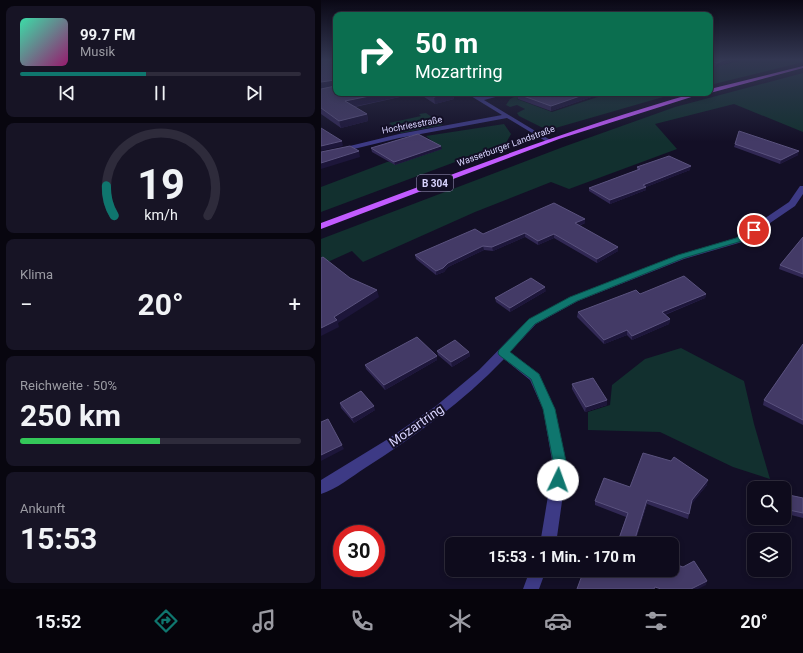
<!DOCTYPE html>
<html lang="de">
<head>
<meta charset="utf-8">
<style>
	body { margin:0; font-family:Roboto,sans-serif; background:#171425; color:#f1f3f6; height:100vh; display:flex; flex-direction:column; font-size:15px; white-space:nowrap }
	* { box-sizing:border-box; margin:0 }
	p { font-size:13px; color:#9b9ba3 }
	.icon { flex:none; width:22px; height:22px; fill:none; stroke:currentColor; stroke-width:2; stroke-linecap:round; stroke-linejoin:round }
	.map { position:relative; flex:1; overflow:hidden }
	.panel { display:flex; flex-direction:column; gap:6px; padding:6px; background:#08060f; width:321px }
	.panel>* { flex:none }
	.guide { position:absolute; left:12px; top:12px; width:380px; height:84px; border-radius:8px; box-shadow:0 2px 6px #0003,0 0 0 1px #2e2b3b; background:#0b6e4f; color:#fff; overflow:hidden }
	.buttons { position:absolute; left:426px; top:481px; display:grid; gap:8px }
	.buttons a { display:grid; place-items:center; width:44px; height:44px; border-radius:8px; background:#0e0b1c; box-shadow:0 2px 6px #0003,0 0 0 1px #2e2b3b; font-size:20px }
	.speed { position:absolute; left:12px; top:525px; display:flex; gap:8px; font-size:20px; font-weight:700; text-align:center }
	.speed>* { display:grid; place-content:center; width:52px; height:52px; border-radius:50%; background:#0e0b1c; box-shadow:0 2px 6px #0003,0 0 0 1px #2e2b3b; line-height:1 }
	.speed .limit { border:6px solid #d22; background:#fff; color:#111 }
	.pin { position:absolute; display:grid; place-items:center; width:34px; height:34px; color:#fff; margin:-17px; border:2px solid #fff; border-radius:50%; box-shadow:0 1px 4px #0007 }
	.me { position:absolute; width:44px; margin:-22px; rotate:3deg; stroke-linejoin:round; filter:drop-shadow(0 0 3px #0008) }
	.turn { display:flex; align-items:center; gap:14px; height:84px; padding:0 16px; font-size:18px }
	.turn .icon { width:52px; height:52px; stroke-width:2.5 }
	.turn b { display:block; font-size:28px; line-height:34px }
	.big { font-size:30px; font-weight:700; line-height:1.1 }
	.panel .widget { flex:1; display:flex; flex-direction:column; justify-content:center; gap:6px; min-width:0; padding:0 14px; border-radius:8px; background:#171425 }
	.panel .dial { align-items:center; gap:0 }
	.dial svg { height:104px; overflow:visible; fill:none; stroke:#2e2b3b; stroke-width:7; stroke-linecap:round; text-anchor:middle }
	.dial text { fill:#f1f3f6; stroke:none }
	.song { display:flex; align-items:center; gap:12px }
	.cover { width:48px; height:48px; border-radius:6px; background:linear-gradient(135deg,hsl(160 70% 55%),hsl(320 70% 35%)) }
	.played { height:4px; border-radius:2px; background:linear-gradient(90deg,#0f766e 45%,#2e2b3b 45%) }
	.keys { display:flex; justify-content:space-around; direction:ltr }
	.heat { display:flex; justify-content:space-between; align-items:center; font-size:22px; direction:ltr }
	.charge { height:6px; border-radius:3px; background:linear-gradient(90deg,#34c759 50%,#2e2b3b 0) }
	.trip { position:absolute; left:124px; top:537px; width:234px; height:40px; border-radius:8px; background:#0e0b1c; box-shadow:0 2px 6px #0003,0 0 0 1px #2e2b3b; font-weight:700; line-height:40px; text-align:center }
	.menu { display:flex; height:64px; justify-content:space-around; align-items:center; background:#06040b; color:#9b9ba3 }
	.menu .icon { width:28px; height:28px }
	.menu .on { color:#0f766e }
	.menu b { font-size:18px; color:#f1f3f6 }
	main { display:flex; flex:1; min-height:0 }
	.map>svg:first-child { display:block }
</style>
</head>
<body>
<main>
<section class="panel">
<div class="widget">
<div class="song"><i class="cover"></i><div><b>99.7 FM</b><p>Musik</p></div></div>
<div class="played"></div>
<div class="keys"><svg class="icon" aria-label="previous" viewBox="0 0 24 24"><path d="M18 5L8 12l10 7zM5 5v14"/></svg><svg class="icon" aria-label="pause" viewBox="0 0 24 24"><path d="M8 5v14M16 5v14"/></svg><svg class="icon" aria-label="next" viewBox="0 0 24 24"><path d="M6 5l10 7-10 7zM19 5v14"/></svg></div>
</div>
<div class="widget dial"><svg viewBox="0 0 100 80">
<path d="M14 69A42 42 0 1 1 86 69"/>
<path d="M14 69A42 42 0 0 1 8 46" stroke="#0f766e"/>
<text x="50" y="56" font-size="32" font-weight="700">19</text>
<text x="50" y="72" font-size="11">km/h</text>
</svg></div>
<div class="widget"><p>Klima</p>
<div class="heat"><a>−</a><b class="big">20°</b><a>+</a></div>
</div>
<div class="widget"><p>Reichweite · 50%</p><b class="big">250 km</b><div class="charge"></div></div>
<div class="widget"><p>Ankunft</p><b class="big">15:53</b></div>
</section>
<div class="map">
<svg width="482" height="589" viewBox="0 0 482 589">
	<rect width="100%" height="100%" fill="#130f26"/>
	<path fill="#12302f" d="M427,59h55v3l-93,23v-17z
		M482,73v59l-69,-28 -79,20 22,25 -108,40 -18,-7 -76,30 -112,50 -11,-11 -31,14v-26l242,-92 112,-40z
		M200,93l4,3 -8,3 35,13 55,-18 6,2 6,-3h58l-125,36 -11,-2 -22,-11 -2,-3 8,-4 -8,-4 -7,2 -4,-2 4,-6z
		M105,113l17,12 -42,8 -12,-10 32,-7 -2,-2z
		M183,124l7,10 -5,9 -185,69v-25l66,-25 46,-10 5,-6 -12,-10z
		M360,348l63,33 10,43 16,55 -37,-12 -73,-35 -72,-2v-18l22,-7 2,-20 33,-26z"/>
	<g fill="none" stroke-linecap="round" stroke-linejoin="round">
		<path fill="#3d3a85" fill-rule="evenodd" d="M145,93h7l7,4 20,-4h11l-27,7 68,41 -5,1 -40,-24 -108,20 -78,19v-4l78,-19 103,-19z
			M479,186h3v8l-8,12 -53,36 -58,17 -106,42 -42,23 -26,28 29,22 16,35 12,57 -11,78h-16l13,-78 -10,-57 -13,-29 -26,-21c-41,43 -89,77 -139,109 -14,9 -28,21 -44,26v-14l67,-41 48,-33 43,-36 49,-50 42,-23 108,-42 58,-17 53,-36z
			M209,570h16l-7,19h-16z"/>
		<path fill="#c25bff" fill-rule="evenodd" d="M482,66v2l-93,25v-4z
			M374,93h9l-145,46 -238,90v-6c124,-46 247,-94 374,-130z"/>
	</g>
	<path fill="#312854" d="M0,59l15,34h117l1,6 -19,5 -17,-11 -63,14 12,7 1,7 -27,7 -20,-14z
		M389,59h28l-22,8 -6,-1z
		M200,93h79v1l-49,17 -33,-12v-5z
		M414,144l63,11 -18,9 -46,-17z
		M50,148l71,1 -47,16 -23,-13z
		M316,167l53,3 -44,17v3l-36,14 -21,-13v-3l48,-18z
		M264,219v4l-6,3 39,21v4l-21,12 -43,-25 -16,7 -13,-8 -32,14 -9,-1 -36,17 -4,5 -8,3 -20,-16 -1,-4 68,-21z
		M482,237v41l-24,-9 1,-4z
		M225,291l-36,21 -14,-10 -1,-4z
		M319,294h66l-1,4 -40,17 5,4 -1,5 -37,16 -5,-5 -23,9 -27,-27 1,-5z
		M482,344v81l-40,-20 1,-5z
		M116,351l32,1 1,4 -18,11 -14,-12z
		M116,360l-52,30 -19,-21 -1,-4z
		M251,384l35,16v5l-22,7 -13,-23z
		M19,403l35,7 -21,13 -13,-15z
		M386,485l-16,19 -3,15 -41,-15 -12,38 -18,2 9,-27 -31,-12v-4l35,-14z
		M468,495l14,3v20l-16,-4v-15z"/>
	<path fill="#1d163a" d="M406,59h11l-22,8 1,-4z
		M14,80l1,7 -15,2v-7z
		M63,93h34l-71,15 -2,-7z
		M128,93h4l1,6 -19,5 -1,-7z
		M268,93h11v1l-49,17v-5z
		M46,114l1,7 -27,7 -2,-7z
		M21,141l1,5 -22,5v-5z
		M120,146l1,3 -47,16 -1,-3z
		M38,151l1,6 -39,12v-6z
		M478,151l-1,4 -18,9 1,-4z
		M370,166l-1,4 -44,17v3l-36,14v-4l33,-15z
		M264,219v4l-10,4v-4z
		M204,233v4l-32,14 -1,-4z
		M233,234v4l-16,7v-4z
		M162,246l1,4 -36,17 -4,5 -8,3v-4l12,-8z
		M297,247v4l-21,12v-4z
		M224,287l1,4 -36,21v-4z
		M56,290l2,7 -41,26 1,4 -18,9v-8l13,-11z
		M385,294l-1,4 -44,18 1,-4z
		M349,319l-1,5 -37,16v-4z
		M306,330v5l-23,9v-4z
		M148,352l1,4 -18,11 -1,-5z
		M116,356v4l-52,30 -1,-5z
		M286,400v5l-22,7 1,-5z
		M53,406l1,4 -21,13 -2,-5z
		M21,445l2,4 -23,12v-6z
		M387,480l-1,5 -16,20 1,-5z
		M326,500v4l-13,40v-2z
		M386,581l-1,4 -8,4h-7z"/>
	<path fill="#433a66" stroke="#5a527e" d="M0,59h15v34h48l-39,8 22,13 -28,7 -18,-13v-19l14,-3v-6l-14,2z
		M389,59h17l-10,4 -7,-2z
		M107,93h21l-15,4z
		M200,93h68l-38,13 -33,-12z
		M0,128l21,13 -21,5z
		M418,131l60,20 -18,9 -46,-16z
		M97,134l23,12 -47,16 -23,-14z
		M29,146l9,5 -38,12v-11z
		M348,156l22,10 -48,19 3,2 -36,13 -21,-12 51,-19 -3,-2z
		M233,203l31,16 -10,4 43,24 -21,12 -43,-25 -16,7 -13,-8 -33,14 -9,-1 -35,17 -5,5 -7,3 -21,-16 60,-26 8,5z
		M482,237v37l-23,-9z
		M2,257l27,21 27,12 -43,27 3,3 -16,8v-70z
		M363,276l22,18 -44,18 8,7 -38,17 -5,-6 -23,10 -26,-28 58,-22 4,4z
		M210,278l14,9 -35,21 -15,-10z
		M96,337l20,19 -53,29 -19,-20z
		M134,340l14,12 -18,10 -14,-11z
		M482,344v76l-39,-20z
		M272,378l14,22 -21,7 -14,-23z
		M40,391l13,15 -22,12 -12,-15z
		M7,419l14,26 -21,10v-33z
		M322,453l28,8 3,-4 34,23 -16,20 -3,14 -42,-14 -13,42 7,2h-24l11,-31 -33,-12 9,-23 26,9z
		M468,495l14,3v15l-14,-3z
		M373,561l13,20 -16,8h-30l-6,-2 -1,2h-77l7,-19h6l16,7 2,-7h64v-7l11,4z"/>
	<linearGradient id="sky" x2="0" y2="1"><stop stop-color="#0a0815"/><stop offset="0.42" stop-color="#333752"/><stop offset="1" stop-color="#333752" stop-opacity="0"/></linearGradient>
	<rect width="482" height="142" fill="url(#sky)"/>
	<path fill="#0f766e" stroke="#0a4d48" d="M433,228l4,2 -1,2 -15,9 -58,17 -107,43 -42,23 -25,28 29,22 16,35 12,57 -4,18 -5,2 -4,-2 -2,-4 2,-14 -11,-57 -12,-30 -32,-24 -1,-2 1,-3 30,-31 41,-22 108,-42 58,-17z"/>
	<g text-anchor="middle" stroke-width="4" stroke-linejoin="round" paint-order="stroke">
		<g font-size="9" fill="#d9d4ff" stroke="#130f26">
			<text transform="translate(91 125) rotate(-11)" y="3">Hochriesstraße</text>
			<text transform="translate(185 146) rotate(-20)" y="3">Wasserburger Landstraße</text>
		</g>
		<rect fill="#130f26" stroke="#9e99be" stroke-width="1" x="96" y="175" width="36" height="16" rx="3"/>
		<g font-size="10" font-weight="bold" fill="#d9d4ff">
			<text x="114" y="187">B 304</text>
		</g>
		<g font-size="13" fill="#d9d4ff" stroke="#130f26">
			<text transform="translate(95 425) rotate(-35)" y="5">Mozartring</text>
		</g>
	</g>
</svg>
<div class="buttons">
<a><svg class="icon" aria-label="search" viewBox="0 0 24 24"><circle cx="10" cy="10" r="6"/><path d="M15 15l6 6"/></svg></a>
<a><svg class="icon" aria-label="layers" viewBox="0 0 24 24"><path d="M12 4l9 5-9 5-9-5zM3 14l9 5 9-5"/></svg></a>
</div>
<div class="speed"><div class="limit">30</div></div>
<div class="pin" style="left:433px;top:230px;background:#d93025"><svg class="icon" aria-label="arrive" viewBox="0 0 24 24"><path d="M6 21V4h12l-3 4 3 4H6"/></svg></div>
<svg class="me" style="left:237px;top:480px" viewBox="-20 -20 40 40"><circle r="19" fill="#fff"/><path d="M0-13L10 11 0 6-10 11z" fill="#0f766e"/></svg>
<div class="trip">15:53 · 1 Min. · 170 m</div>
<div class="guide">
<div class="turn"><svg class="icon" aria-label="right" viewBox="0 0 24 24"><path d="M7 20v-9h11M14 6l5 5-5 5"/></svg><div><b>50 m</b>Mozartring</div></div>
</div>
</div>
</main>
<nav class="menu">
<b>15:52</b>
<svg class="icon on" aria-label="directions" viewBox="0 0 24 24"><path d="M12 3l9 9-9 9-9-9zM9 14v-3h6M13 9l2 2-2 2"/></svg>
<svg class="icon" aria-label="music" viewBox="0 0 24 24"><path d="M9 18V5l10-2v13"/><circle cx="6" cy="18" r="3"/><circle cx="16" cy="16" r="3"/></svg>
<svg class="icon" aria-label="phone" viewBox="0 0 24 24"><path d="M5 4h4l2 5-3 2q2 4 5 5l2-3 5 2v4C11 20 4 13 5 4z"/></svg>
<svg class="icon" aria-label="climate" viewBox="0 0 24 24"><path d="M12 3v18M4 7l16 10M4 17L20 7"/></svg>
<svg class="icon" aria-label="car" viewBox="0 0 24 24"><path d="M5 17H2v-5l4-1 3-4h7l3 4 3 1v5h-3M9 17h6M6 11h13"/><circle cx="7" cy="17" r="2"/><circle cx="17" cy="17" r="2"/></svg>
<svg class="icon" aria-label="filters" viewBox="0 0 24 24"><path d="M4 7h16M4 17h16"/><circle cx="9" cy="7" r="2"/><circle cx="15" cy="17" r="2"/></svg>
<b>20°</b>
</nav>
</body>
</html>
